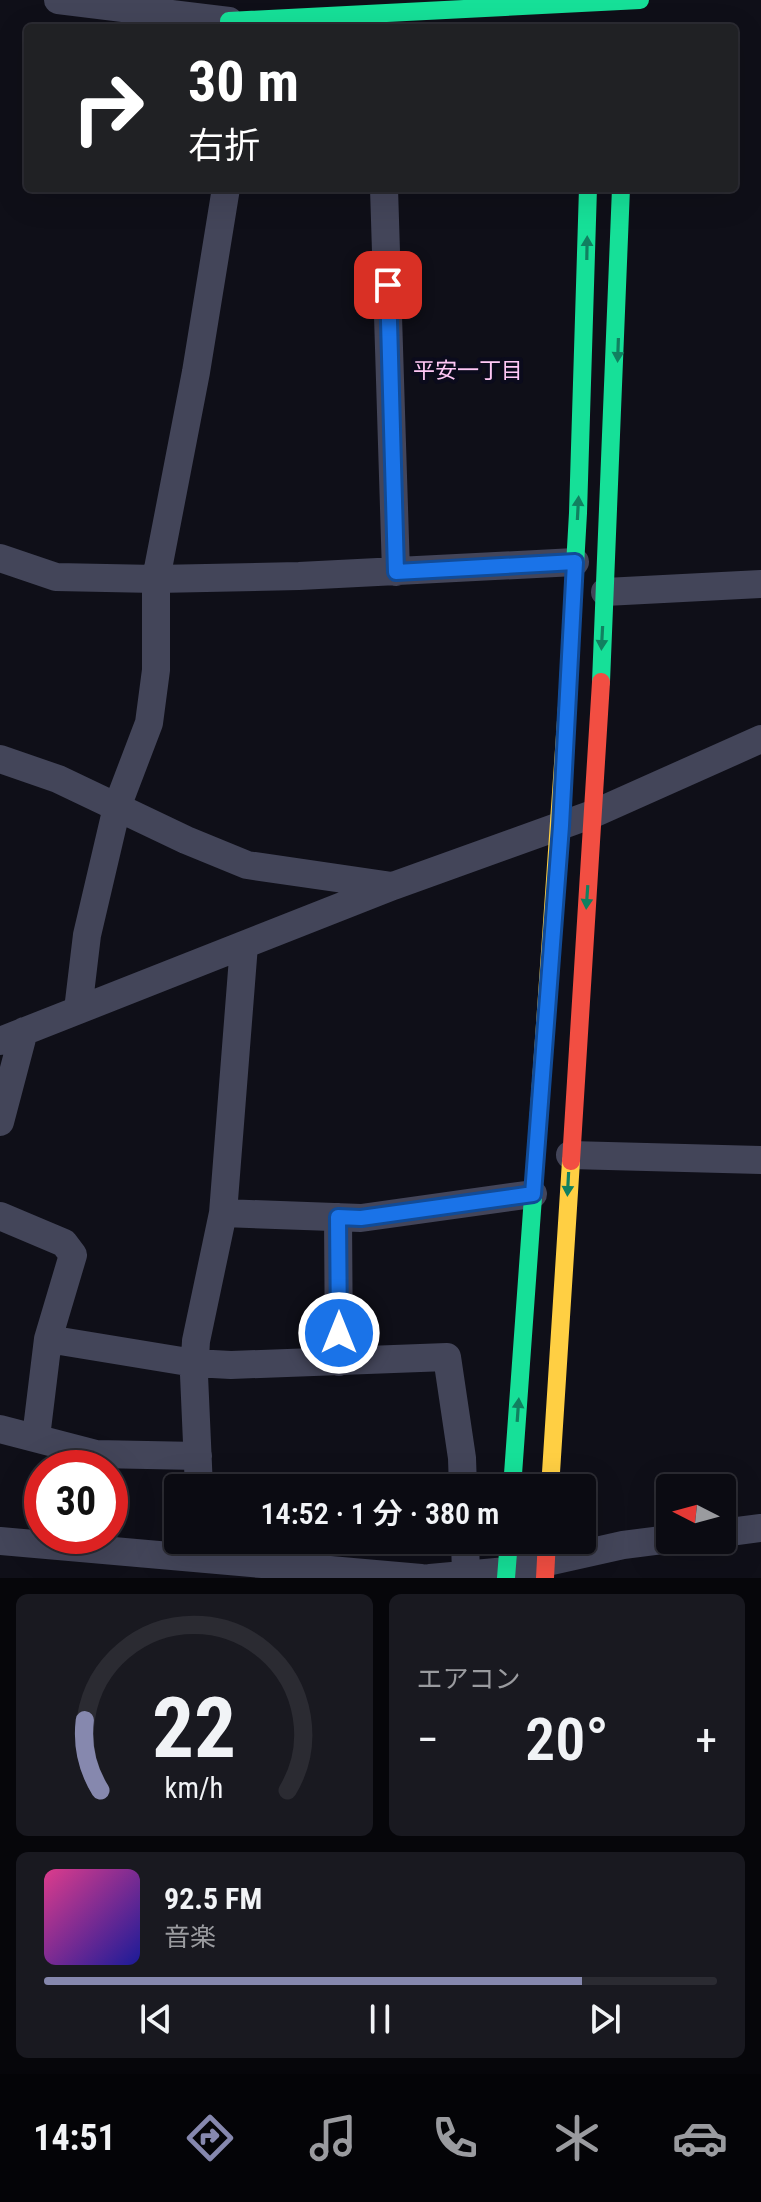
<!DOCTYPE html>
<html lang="ja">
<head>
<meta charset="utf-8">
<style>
	body { margin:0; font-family:"Roboto Condensed","Noto Sans JP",sans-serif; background:#191920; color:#f1f3f6; height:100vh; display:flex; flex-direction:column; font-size:30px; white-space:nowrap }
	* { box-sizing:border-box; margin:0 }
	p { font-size:26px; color:#9a9b9f }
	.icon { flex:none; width:44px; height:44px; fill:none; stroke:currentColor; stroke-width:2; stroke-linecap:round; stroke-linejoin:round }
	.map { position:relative; height:1578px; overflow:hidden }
	.details { display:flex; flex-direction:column; gap:16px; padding:16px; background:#06060a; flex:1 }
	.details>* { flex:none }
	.banner { position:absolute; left:24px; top:24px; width:714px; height:168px; border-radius:8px; box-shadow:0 8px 32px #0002,0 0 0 2px #2b2b32; background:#202124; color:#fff; overflow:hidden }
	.needle { width:52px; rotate:276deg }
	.fabs { position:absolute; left:656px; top:1474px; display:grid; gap:16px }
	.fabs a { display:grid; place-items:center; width:80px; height:80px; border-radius:8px; background:#0b0b12; box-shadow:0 8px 32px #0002,0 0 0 2px #2b2b32; font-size:40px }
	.speed { position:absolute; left:24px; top:1450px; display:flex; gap:16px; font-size:40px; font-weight:700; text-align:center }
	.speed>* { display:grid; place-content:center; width:104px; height:104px; border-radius:50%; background:#0b0b12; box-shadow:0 8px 32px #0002,0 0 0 2px #2b2b32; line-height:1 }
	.speed .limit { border:12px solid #d22; background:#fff; color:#111 }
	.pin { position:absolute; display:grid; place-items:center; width:68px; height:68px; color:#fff; margin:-34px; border-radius:16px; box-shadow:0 4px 12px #0006 }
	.me { position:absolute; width:88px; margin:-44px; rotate:0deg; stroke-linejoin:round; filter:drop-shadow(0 0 6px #0008) }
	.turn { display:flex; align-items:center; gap:28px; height:168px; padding:0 32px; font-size:36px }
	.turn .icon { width:104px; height:104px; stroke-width:2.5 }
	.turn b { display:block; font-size:56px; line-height:68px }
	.big { font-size:60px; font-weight:600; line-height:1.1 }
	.details .tile { flex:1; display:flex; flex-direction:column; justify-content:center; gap:12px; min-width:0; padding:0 28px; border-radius:12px; background:#191920 }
	.details .dial { align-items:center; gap:0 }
	.dial svg { height:208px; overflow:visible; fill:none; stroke:#2b2b32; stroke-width:7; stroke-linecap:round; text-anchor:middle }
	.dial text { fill:#f1f3f6; stroke:none }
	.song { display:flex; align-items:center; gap:24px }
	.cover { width:96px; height:96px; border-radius:12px; background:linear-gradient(135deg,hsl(330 70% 55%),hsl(240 70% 35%)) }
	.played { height:8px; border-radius:4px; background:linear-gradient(90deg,#8688ae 80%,#2b2b32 80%) }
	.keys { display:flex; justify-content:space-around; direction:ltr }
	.heat { display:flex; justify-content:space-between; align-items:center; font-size:44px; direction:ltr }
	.details .tiles { flex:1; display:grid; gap:16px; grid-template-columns:1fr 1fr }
	.tile:last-child { grid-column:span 2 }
	.trip { position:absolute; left:164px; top:1474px; width:432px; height:80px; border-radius:8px; background:#0b0b12; box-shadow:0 8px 32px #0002,0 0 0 2px #2b2b32; font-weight:600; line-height:80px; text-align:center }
	.tabs { display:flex; height:128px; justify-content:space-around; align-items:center; background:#040407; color:#9a9b9f }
	.tabs .icon { width:56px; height:56px }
	.tabs .current { color:#8688ae }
	.tabs b { font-size:36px; color:#f1f3f6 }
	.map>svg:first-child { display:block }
</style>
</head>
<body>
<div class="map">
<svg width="761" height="1578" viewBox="0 0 761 1578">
	<rect width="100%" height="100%" fill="#0f0f18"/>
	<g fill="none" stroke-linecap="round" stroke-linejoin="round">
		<path stroke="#434559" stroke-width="28" d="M58,0l171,21
			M384,188l12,384
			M0,558l56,19 100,2 143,-3 276,-14
			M605,592l156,-8
			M0,759l58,20 128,61 61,25 145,21
			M78,1010l9,-75 30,-128 32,-84 7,-53v-91l40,-207 30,-184
			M0,1041l393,-155 200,-72 168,-75
			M0,1122l24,-91
			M570,1155l191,5
			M223,1213l138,5 172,-24
			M0,1216l64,27 9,12 -25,84 -12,98
			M338,1217l1,145
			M48,1339l146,24 37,2 216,-8 15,101 1,30
			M0,1429l96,25 102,2
			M199,1488l-5,-113 2,-34 27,-128 21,-268
			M722,1533l39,-5
			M465,1540l1,35
			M0,1541l421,37
			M430,1578l77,-7 116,-26 47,-6"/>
		<path stroke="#16e098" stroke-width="18" d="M229,21l411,-21
			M601,682l20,-494
			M567,706l11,-193 10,-325
			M512,1488l22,-305
			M506,1578l3,-38"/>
		<path stroke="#ffcf43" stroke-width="18" d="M534,1183l33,-477
			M550,1488l21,-327"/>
		<path stroke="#f24e42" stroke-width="18" d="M571,1161l30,-479
			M545,1578l2,-38"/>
	</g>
	<defs><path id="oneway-solid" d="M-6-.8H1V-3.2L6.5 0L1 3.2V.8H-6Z" transform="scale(2)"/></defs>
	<g fill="#118060">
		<use href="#oneway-solid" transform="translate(587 248) rotate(-89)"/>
		<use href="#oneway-solid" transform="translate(618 350) rotate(92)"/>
		<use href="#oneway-solid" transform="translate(578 508) rotate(-87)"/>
		<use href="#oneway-solid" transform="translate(602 638) rotate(93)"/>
		<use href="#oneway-solid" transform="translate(587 897) rotate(94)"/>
		<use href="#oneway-solid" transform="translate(568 1184) rotate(93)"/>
		<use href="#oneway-solid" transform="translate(518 1410) rotate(-86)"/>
	</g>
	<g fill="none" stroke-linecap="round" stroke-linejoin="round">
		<g stroke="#114b97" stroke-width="20">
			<path id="route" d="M339,1333l-1,-116 23,1 172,-24 28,-368 14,-264 -179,10 -8,-287"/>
		</g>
		<use href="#route" stroke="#1a73e8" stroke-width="14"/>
	</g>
	<g text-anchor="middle" stroke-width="8" stroke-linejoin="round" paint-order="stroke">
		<g font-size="22" fill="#ffc8f5" stroke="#0b0b1c">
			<text x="468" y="378">平安一丁目</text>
		</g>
	</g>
</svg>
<div class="fabs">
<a><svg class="needle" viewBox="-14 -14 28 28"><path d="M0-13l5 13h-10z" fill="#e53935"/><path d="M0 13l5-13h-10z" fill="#9a9b9f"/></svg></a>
</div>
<div class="speed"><div class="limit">30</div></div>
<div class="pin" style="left:388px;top:285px;background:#d93025"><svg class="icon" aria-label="arrive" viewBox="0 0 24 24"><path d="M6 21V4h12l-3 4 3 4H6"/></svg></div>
<svg class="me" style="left:339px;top:1333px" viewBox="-20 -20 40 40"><circle r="17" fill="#1a73e8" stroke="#fff" stroke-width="3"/><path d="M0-11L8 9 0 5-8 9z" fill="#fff"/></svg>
<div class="trip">14:52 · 1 分 · 380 m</div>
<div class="banner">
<div class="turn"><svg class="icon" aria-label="right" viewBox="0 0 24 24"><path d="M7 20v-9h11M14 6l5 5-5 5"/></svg><div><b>30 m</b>右折</div></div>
</div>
</div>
<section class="details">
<div class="tiles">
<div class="tile dial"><svg viewBox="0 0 100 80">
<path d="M14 69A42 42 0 1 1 86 69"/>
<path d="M14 69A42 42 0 0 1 8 42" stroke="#8688ae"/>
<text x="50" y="56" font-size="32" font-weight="700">22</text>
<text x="50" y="72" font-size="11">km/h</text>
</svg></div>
<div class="tile"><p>エアコン</p>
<div class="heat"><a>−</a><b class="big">20°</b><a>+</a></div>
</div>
<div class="tile">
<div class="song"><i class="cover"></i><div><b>92.5 FM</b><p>音楽</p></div></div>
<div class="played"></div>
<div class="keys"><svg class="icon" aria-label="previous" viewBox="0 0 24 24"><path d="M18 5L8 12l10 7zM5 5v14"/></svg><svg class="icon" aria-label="pause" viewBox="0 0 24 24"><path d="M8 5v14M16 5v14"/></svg><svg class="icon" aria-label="next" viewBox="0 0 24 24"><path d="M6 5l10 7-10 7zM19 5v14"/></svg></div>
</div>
</div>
</section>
<nav class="tabs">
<b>14:51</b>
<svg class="icon current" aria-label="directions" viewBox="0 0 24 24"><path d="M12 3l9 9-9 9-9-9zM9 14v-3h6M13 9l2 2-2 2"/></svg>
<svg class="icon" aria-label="music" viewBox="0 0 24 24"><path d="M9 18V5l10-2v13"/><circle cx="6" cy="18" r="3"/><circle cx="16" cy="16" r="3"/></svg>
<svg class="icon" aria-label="phone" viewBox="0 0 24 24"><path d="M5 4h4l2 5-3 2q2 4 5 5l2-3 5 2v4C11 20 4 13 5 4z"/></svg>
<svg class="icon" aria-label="climate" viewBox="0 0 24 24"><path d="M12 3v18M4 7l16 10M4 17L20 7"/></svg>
<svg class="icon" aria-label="car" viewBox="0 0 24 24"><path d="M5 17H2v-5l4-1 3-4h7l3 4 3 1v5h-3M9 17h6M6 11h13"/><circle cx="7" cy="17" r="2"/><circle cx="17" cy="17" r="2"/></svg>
</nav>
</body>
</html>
